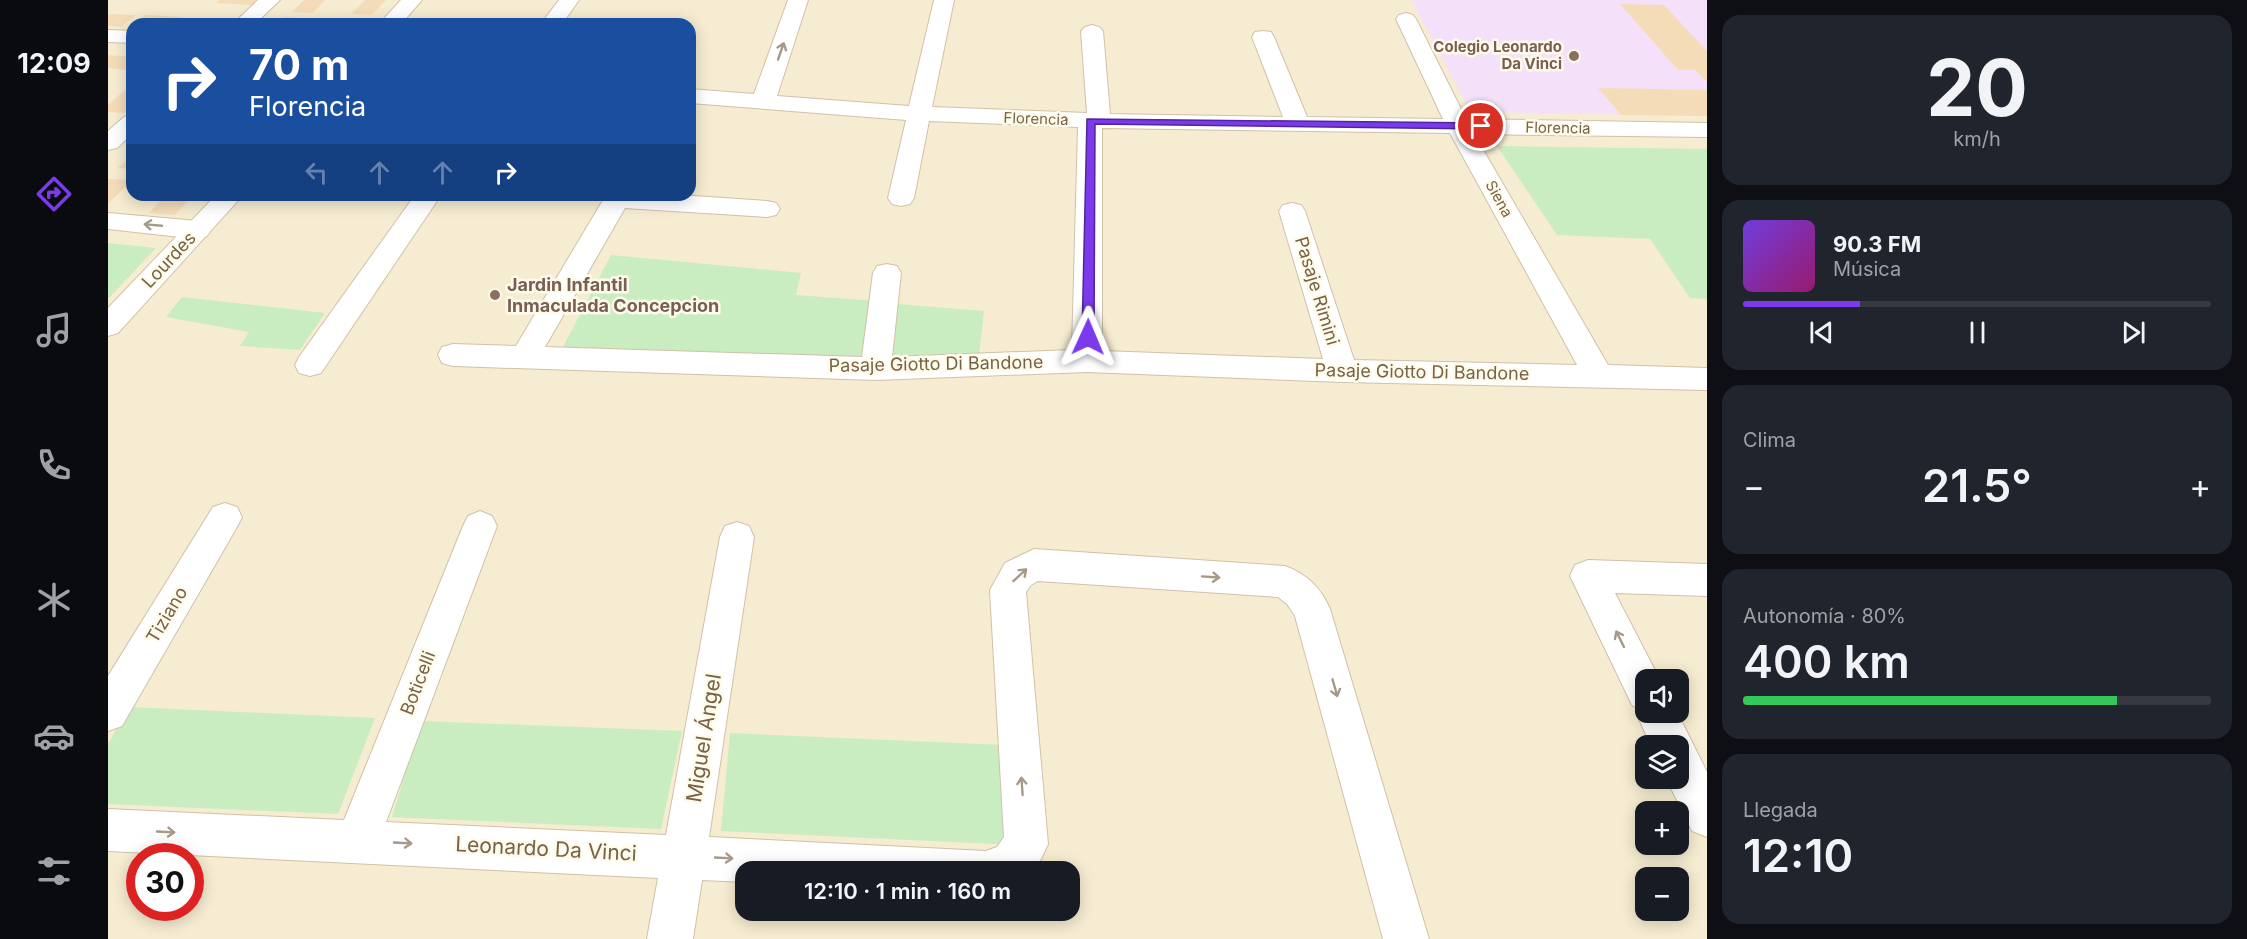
<!DOCTYPE html>
<html lang="es">
<head>
<meta charset="utf-8">
<style>
	body { margin:0; font-family:Inter,sans-serif; background:#20242c; color:#f1f3f6; height:100vh; display:flex; flex-direction:column; font-size:22px; white-space:nowrap }
	* { box-sizing:border-box; margin:0 }
	p { font-size:20px; color:#9ea1a6 }
	.icon { flex:none; width:33px; height:33px; fill:none; stroke:currentColor; stroke-width:2; stroke-linecap:round; stroke-linejoin:round }
	.map { position:relative; flex:1; overflow:hidden }
	.drawer { display:flex; flex-direction:column; gap:15px; padding:15px; background:#0d0f14; width:540px }
	.drawer>* { flex:none }
	.top-card { position:absolute; left:18px; top:18px; width:570px; height:183px; border-radius:18px; box-shadow:0 3px 15px #0003; background:#1a4fa0; color:#fff; overflow:hidden }
	.fabs { position:absolute; left:1527px; top:669px; display:grid; gap:12px }
	.fabs a { display:grid; place-items:center; width:54px; height:54px; border-radius:12px; background:#171b24; box-shadow:0 3px 15px #0003; font-size:30px }
	.speed { position:absolute; left:18px; top:843px; display:flex; gap:12px; font-size:30px; font-weight:700; text-align:center }
	.speed>* { display:grid; place-content:center; width:78px; height:78px; border-radius:50%; background:#171b24; box-shadow:0 3px 15px #0003; line-height:1 }
	.speed .limit { border:9px solid #d22; background:#fff; color:#111 }
	.pin { position:absolute; display:grid; place-items:center; width:51px; height:51px; color:#fff; margin:-26px; border:3px solid #fff; border-radius:50%; box-shadow:0 2px 6px #0007 }
	.me { position:absolute; width:66px; margin:-33px; rotate:1deg; stroke-linejoin:round; filter:drop-shadow(0 0 4px #0008) }
	.turn { display:flex; align-items:center; gap:21px; height:126px; padding:0 24px; font-size:27px }
	.turn .icon { width:78px; height:78px; stroke-width:2.5 }
	.turn b { display:block; font-size:42px; line-height:51px }
	.lanes { display:flex; align-items:center; height:57px; padding:0 24px; background:#0003; justify-content:center; gap:30px; direction:ltr }
	.lanes .off { opacity:.35 }
	.big { font-size:45px; font-weight:600; line-height:1.1 }
	.drawer .widget { flex:1; display:flex; flex-direction:column; justify-content:center; gap:9px; min-width:0; padding:0 21px; border-radius:18px; background:#20242c }
	.drawer .dial { align-items:center; gap:0 }
	.dial b { font-size:78px; line-height:1 }
	.song { display:flex; align-items:center; gap:18px }
	.cover { width:72px; height:72px; border-radius:9px; background:linear-gradient(135deg,hsl(260 70% 55%),hsl(320 70% 35%)) }
	.played { height:6px; border-radius:3px; background:linear-gradient(90deg,#7c3aed 25%,#363941 25%) }
	.keys { display:flex; justify-content:space-around; direction:ltr }
	.heat { display:flex; justify-content:space-between; align-items:center; font-size:33px; direction:ltr }
	.charge { height:9px; border-radius:4px; background:linear-gradient(90deg,#34c759 80%,#363941 0) }
	.trip { position:absolute; left:627px; top:861px; width:345px; height:60px; border-radius:18px; background:#171b24; box-shadow:0 3px 15px #0003; font-weight:600; line-height:60px; text-align:center }
	main { display:flex; flex:1; min-height:0 }
	.tabs { display:flex; flex-direction:column; width:108px; justify-content:space-around; align-items:center; background:#090b0e; color:#9ea1a6 }
	.tabs .icon { width:42px; height:42px }
	.tabs .active { color:#7c3aed }
	.tabs b { font-size:27px; color:#f1f3f6 }
	.map>svg:first-child { display:block }
</style>
</head>
<body>
<main>
<nav class="tabs">
<b>12:09</b>
<svg class="icon active" aria-label="directions" viewBox="0 0 24 24"><path d="M12 3l9 9-9 9-9-9zM9 14v-3h6M13 9l2 2-2 2"/></svg>
<svg class="icon" aria-label="music" viewBox="0 0 24 24"><path d="M9 18V5l10-2v13"/><circle cx="6" cy="18" r="3"/><circle cx="16" cy="16" r="3"/></svg>
<svg class="icon" aria-label="phone" viewBox="0 0 24 24"><path d="M5 4h4l2 5-3 2q2 4 5 5l2-3 5 2v4C11 20 4 13 5 4z"/></svg>
<svg class="icon" aria-label="climate" viewBox="0 0 24 24"><path d="M12 3v18M4 7l16 10M4 17L20 7"/></svg>
<svg class="icon" aria-label="car" viewBox="0 0 24 24"><path d="M5 17H2v-5l4-1 3-4h7l3 4 3 1v5h-3M9 17h6M6 11h13"/><circle cx="7" cy="17" r="2"/><circle cx="17" cy="17" r="2"/></svg>
<svg class="icon" aria-label="filters" viewBox="0 0 24 24"><path d="M4 7h16M4 17h16"/><circle cx="9" cy="7" r="2"/><circle cx="15" cy="17" r="2"/></svg>
</nav>
<div class="map">
<svg width="1599" height="939" viewBox="0 0 1599 939">
	<rect width="100%" height="100%" fill="#fef8e4"/>
	<path fill="#f6ecd1" fill-rule="evenodd" d="M0,0h1599v939h-1599zM24,24h558v171h-558zM1538,680h32v32h-32zM1538,746h32v32h-32zM1538,812h32v32h-32zM32,856h50v52h-50zM638,872h324v38h-324zM1538,878h32v32h-32z"/>
	<path fill="#f5e0fa" d="M1303,0h296v116l-236,-4z"/>
	<path fill="#caecc1" d="M1389,146l210,3v150l-17,-1 -40,-59 -93,-4z
		M0,243l48,5 -48,51z
		M503,255l190,18 -5,22 80,6 -14,56 -301,-6z
		M74,297l143,16 -25,37 -60,-4 9,-14 -83,-15z
		M790,304l86,7 -5,44h-90z
		M21,707l246,11 -37,96 -230,-10v-60z
		M313,721l261,10 -21,98 -269,-12z
		M622,733l274,12 13,100 -296,-14z"/>
	<path fill="#f5dcb9" d="M111,0h39l-6,5 -36,-2z
		M196,0h21l-12,13 -21,-1z
		M257,0h21l-14,15 -21,-1z
		M1512,4l44,1 43,46v31l-12,-12h-17z
		M0,14l28,1 -15,12 -13,-1z
		M38,15l37,2 -9,7h-40z
		M175,17l21,1 -6,6h-22z
		M86,19l36,3 -2,2h-40z
		M235,20l21,1 -3,3h-22z
		M0,55l24,2v6l-7,7 -17,-2z
		M20,87h4v19l-8,7 -16,-1v-7z
		M1490,88l109,2v26l-86,-1z
		M24,154v15l-14,-1z
		M0,179l24,1 -24,24z
		M58,195h27l-18,20 -26,-2z"/>
	<g fill="none" stroke-linecap="round" stroke-linejoin="round">
		<g stroke="#d0c1a9" stroke-width="2">
			<path id="street" d="M150,0h22l-25,24h-22z
				M451,0h20l-17,24h-21z
				M680,0h20l-31,96 132,10 25,-106h20l-22,107 155,6 -6,-82 4,-4 7,-2 7,2 4,4 7,83 173,3 -31,-80 3,-5 8,-1 8,1 3,5 33,80 136,2 -47,-100 3,-4 7,-2 7,2 3,4 50,100 241,4v14l-233,-3 134,231 99,3v22l-365,-8 -255,-10 -211,8 -423,-14 -11,-3 -4,-8 4,-8 11,-3 63,2 90,-151h73l88,6 9,2 4,6 -4,6 -9,2 -142,-9 -80,139 317,10 11,-84 4,-7 10,-2 10,2 4,7 -9,84 180,-7 6,-223 -149,-6 -15,77 -4,6 -9,2 -9,-2 -4,-6 18,-78 -216,-17v-14l64,5zM994,128l348,5 127,232 -223,-5 -49,-149 -4,-6 -9,-2 -9,2 -4,6 44,148 -221,-8z
				M0,30l24,1v12l-24,-1z
				M24,115v19l-15,14 -9,2v-19l16,-14z
				M307,195h26l-120,178 -11,3 -11,-3 -4,-8 4,-8z
				M0,213l90,8 9,3 4,6 -4,6 -9,3 -90,-10z
				M117,503l12,4 5,10 -5,10 -115,199 -14,5v-55l105,-169z
				M372,511l12,5 5,10 -111,296 280,13 54,-298 5,-11 12,-4 12,4 5,11 -45,300 277,14 11,-4 7,-10 -14,-247 15,-27 29,-14 251,17c22,8 36,22 45,43l99,330h-46l-88,-323 -8,-12 -9,-7 -240,-16 -7,4 -5,7 22,252 -7,15 -9,13h-286v10l-44,-2 -9,59h-46l11,-61 -550,-27v-42l236,11 119,-294 5,-10z
				M1480,560l119,4v32l-92,-3 45,87h-14v32h31l30,60v65l-15,-6 -26,-53h12v-32h-27l-15,-34 2,-4 -6,-3 -62,-129 5,-11z"/>
		</g>
		<g stroke="#d3c3a6" stroke-width="2">
			<path id="secondary" d="M293,0h21l-21,24h-22z
				M108,195h27l-125,138 -10,3v-28z"/>
		</g>
		<use href="#street" fill="#fff" fill-rule="evenodd"/>
		<use href="#secondary" fill="#fff" fill-rule="evenodd"/>
	</g>
	<defs><path id="oneway-shaft" d="M-6 0H5M1.5-3L5.5 0L1.5 3" fill="none" stroke-width="1.6" stroke-linecap="round" stroke-linejoin="round" transform="scale(1.5)"/></defs>
	<g stroke="#a79987">
		<use href="#oneway-shaft" transform="translate(673 51) rotate(-71)"/>
		<use href="#oneway-shaft" transform="translate(45 225) rotate(-175)"/>
		<use href="#oneway-shaft" transform="translate(912 575) rotate(-42)"/>
		<use href="#oneway-shaft" transform="translate(1103 577) rotate(4)"/>
		<use href="#oneway-shaft" transform="translate(1512 639) rotate(-116)"/>
		<use href="#oneway-shaft" transform="translate(1227 688) rotate(74)"/>
		<use href="#oneway-shaft" transform="translate(914 786) rotate(-94)"/>
		<use href="#oneway-shaft" transform="translate(58 832) rotate(3)"/>
		<use href="#oneway-shaft" transform="translate(295 843) rotate(3)"/>
		<use href="#oneway-shaft" transform="translate(616 858) rotate(3)"/>
	</g>
	<path fill="#7c3aed" stroke="#51269a" stroke-width="1.5" d="M979,119l394,4 5,3 -5,3 -386,-5 -1,213 -6,4 -6,-4z"/>
	<g fill="#8d6e63" stroke="#fffbeb" stroke-width="2">
		<circle cx="1466" cy="56" r="6"/>
		<circle cx="387" cy="295" r="6"/>
	</g>
	<g text-anchor="middle" stroke-width="5" stroke-linejoin="round" paint-order="stroke">
		<g font-size="15" font-weight="bold" fill="#785e54" stroke="#fffbeb" text-anchor="end">
			<text x="1454" y="52">Colegio Leonardo<tspan x="1454" dy="17">Da Vinci</tspan></text>
		</g>
		<g font-size="15" fill="#786247" stroke="#fffbeb">
			<text transform="translate(928 119) rotate(2)" y="5">Florencia</text>
			<text transform="translate(1450 128) rotate(1)" y="5">Florencia</text>
			<text transform="translate(1391 199) rotate(61)" y="5">Siena</text>
		</g>
		<g font-size="18" fill="#786247" stroke="#fffbeb">
			<text transform="translate(61 260) rotate(-47)" y="6">Lourdes</text>
			<text transform="translate(1209 291) rotate(73)" y="6">Pasaje Rimini</text>
			<text transform="translate(828 364) rotate(-1)" y="6">Pasaje Giotto Di Bandone</text>
			<text transform="translate(1314 372) rotate(1)" y="6">Pasaje Giotto Di Bandone</text>
			<text transform="translate(59 615) rotate(-59)" y="6">Tiziano</text>
			<text transform="translate(310 683) rotate(-69)" y="6">Boticelli</text>
		</g>
		<g font-size="18" font-weight="bold" fill="#785e54" stroke="#fffbeb" text-anchor="start">
			<text x="399" y="291">Jardin Infantil<tspan x="399" dy="21">Inmaculada Concepcion</tspan></text>
		</g>
		<g font-size="21" fill="#786247" stroke="#fffbeb">
			<text transform="translate(596 738) rotate(-81)" y="7">Miguel Ángel</text>
			<text transform="translate(438 849) rotate(3)" y="7">Leonardo Da Vinci</text>
		</g>
	</g>
</svg>
<div class="fabs">
<a><svg class="icon" aria-label="sound" viewBox="0 0 24 24"><path d="M4 9h4l5-4v14l-5-4H4zM17 9q2 3 0 6"/></svg></a>
<a><svg class="icon" aria-label="layers" viewBox="0 0 24 24"><path d="M12 4l9 5-9 5-9-5zM3 14l9 5 9-5"/></svg></a>
<a>+</a>
<a>−</a>
</div>
<div class="speed"><div class="limit">30</div></div>
<div class="pin" style="left:1373px;top:126px;background:#d93025"><svg class="icon" aria-label="arrive" viewBox="0 0 24 24"><path d="M6 21V4h12l-3 4 3 4H6"/></svg></div>
<svg class="me" style="left:980px;top:337px" viewBox="-20 -20 40 40"><path d="M0-17L14 15 0 8-14 15z" fill="#7c3aed" stroke="#fff" stroke-width="4"/></svg>
<div class="trip">12:10 · 1 min · 160 m</div>
<div class="top-card">
<div class="turn"><svg class="icon" aria-label="right" viewBox="0 0 24 24"><path d="M7 20v-9h11M14 6l5 5-5 5"/></svg><div><b>70 m</b>Florencia</div></div>
<div class="lanes"><svg class="icon off" aria-label="left" viewBox="0 0 24 24"><path d="M17 20v-9H6M10 6l-5 5 5 5"/></svg><svg class="icon off" aria-label="ahead" viewBox="0 0 24 24"><path d="M12 20V5M6 11l6-6 6 6"/></svg><svg class="icon off" aria-label="ahead" viewBox="0 0 24 24"><path d="M12 20V5M6 11l6-6 6 6"/></svg><svg class="icon" aria-label="right" viewBox="0 0 24 24"><path d="M7 20v-9h11M14 6l5 5-5 5"/></svg></div>
</div>
</div>
<section class="drawer">
<div class="widget dial"><b>20</b><p>km/h</p></div>
<div class="widget">
<div class="song"><i class="cover"></i><div><b>90.3 FM</b><p>Música</p></div></div>
<div class="played"></div>
<div class="keys"><svg class="icon" aria-label="previous" viewBox="0 0 24 24"><path d="M18 5L8 12l10 7zM5 5v14"/></svg><svg class="icon" aria-label="pause" viewBox="0 0 24 24"><path d="M8 5v14M16 5v14"/></svg><svg class="icon" aria-label="next" viewBox="0 0 24 24"><path d="M6 5l10 7-10 7zM19 5v14"/></svg></div>
</div>
<div class="widget"><p>Clima</p>
<div class="heat"><a>−</a><b class="big">21.5°</b><a>+</a></div>
</div>
<div class="widget"><p>Autonomía · 80%</p><b class="big">400 km</b><div class="charge"></div></div>
<div class="widget"><p>Llegada</p><b class="big">12:10</b></div>
</section>
</main>
</body>
</html>
